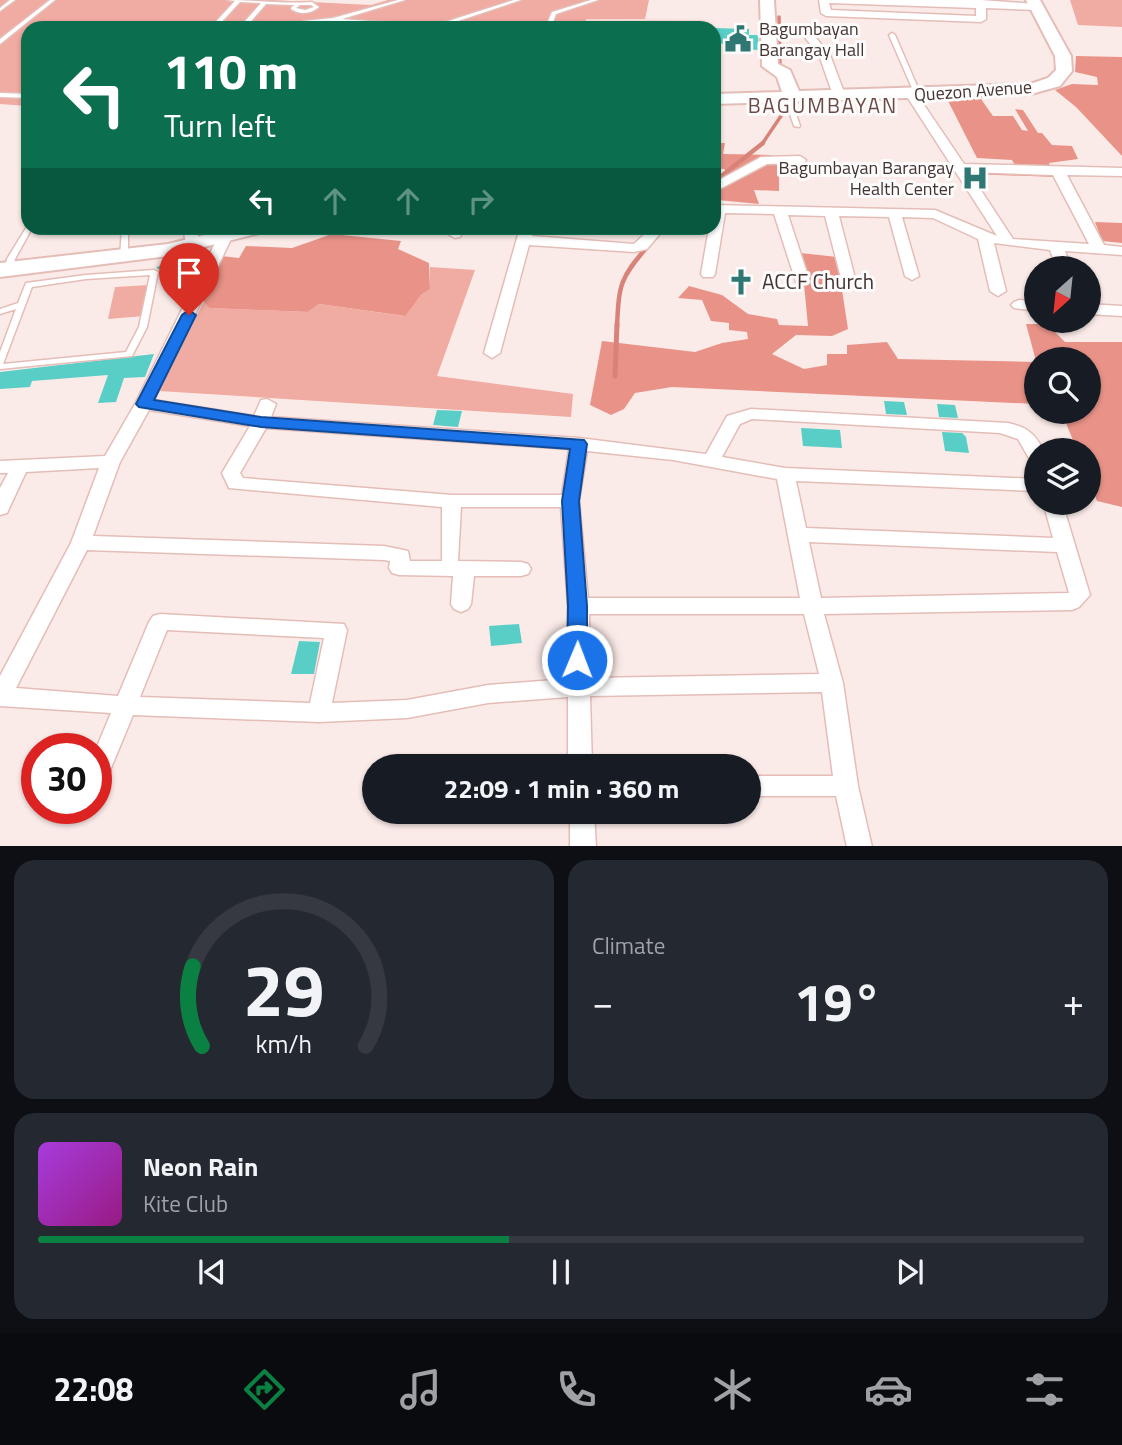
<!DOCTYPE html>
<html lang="en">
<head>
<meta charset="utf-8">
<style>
	body { margin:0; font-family:"Titillium Web",sans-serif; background:#242831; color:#f1f3f6; height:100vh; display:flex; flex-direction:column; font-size:26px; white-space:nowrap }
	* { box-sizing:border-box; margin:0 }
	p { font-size:23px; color:#9ea1a6 }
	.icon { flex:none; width:38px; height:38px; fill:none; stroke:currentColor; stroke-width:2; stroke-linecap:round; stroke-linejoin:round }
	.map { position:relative; height:846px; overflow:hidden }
	.side { display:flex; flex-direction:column; gap:14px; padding:14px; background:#0d0f14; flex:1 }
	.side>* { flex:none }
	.guide { position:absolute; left:21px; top:21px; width:700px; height:214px; border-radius:21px; box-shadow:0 2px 5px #0004; background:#0b6e4f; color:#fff; overflow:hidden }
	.needle { width:46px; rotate:207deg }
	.buttons { position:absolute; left:1024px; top:256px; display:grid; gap:14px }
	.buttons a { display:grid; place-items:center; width:77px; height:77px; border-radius:50%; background:#171b24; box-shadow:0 2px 5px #0004; font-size:35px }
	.speed { position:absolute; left:21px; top:733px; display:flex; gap:14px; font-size:35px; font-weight:700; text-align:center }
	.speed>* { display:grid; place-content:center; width:91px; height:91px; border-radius:50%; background:#171b24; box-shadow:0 2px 5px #0004; line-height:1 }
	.speed .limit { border:10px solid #d22; background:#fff; color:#111 }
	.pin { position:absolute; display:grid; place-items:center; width:60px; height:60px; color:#fff; margin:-72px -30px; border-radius:50% 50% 50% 0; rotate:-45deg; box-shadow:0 0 7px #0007 }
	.pin .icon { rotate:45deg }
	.me { position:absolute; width:77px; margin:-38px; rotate:1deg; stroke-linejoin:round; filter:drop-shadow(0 0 5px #0008) }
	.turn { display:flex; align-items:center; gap:24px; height:147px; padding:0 28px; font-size:32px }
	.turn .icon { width:91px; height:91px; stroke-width:2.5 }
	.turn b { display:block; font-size:49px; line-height:60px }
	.lanes { display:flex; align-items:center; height:66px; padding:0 28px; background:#0003; justify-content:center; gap:35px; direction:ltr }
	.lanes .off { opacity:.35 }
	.big { font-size:52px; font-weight:700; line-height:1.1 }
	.side .card { flex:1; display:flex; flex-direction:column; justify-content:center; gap:10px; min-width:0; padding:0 24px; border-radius:21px; background:#242831 }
	.side .dial { align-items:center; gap:0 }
	.dial svg { height:182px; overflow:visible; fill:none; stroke:#363941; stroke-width:7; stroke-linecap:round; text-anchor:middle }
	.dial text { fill:#f1f3f6; stroke:none }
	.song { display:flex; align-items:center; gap:21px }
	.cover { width:84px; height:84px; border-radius:10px; background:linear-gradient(135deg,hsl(280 70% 55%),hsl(310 70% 35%)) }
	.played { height:7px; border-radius:4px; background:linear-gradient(90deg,#0b8043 45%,#363941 45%) }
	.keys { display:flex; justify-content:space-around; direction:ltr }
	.heat { display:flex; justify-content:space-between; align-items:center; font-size:38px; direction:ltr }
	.side .tiles { flex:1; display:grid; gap:14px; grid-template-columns:1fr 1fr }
	.card:last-child { grid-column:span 2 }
	.trip { position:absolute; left:362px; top:754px; width:399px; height:70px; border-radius:35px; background:#171b24; box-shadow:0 2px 5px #0004; font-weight:700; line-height:70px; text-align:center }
	.dock { display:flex; height:112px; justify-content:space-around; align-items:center; background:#090b0e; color:#9ea1a6 }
	.dock .icon { width:49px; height:49px }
	.dock .selected { color:#0b8043 }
	.dock b { font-size:32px; color:#f1f3f6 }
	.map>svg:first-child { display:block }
</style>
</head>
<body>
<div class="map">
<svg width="1122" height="847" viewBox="0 0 1122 847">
	<rect width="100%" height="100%" fill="#fbebe8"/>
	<path fill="#fadcd8" d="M586,19l119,1 1,8h-121z"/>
	<path fill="#f0aba2" d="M0,0h270l101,5 17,-5h261l-4,19h-59l-1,9h-557v78l-28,-2z
		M1070,0h52v27l-44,-2z
		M430,267l45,3 -38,106 136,18 -2,23 -412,-26 45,-90 5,7 99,4 11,-8 85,12 17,-21 9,-6z
		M149,285l-5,31 -36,3 7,-32z"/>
	<path fill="#e99388" d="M1076,56l46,1v99l-46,-49 -21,-17 17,-6 26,1 -1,-8 -22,-5z
		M947,99h34l12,17h20l9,14 6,1 -13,-22 8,1 15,23h4l10,12 20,1 6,13 -29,4 6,14 -85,-3 -6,-5 54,1 -6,-10 -35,-2z
		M714,143h11l-2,11 47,1 21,8v7l-12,2v19l-25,-1 5,14 -41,-4 -4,-10 15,-15 -5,-6 -10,-1z
		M1095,222l27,1v20l-20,-2z
		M332,234l69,7 -3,8 31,14 1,26 -9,6 -16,21 -86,-12 -11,8 -99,-4 -7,-9 19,-43 18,2 7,-12 46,2z
		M801,253l36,4 11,72 -16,7 -36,-1 -24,19 32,15 23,-4v-11h20v-9l40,-3 11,17 138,3v42l-364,-17 -37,6 -11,16 -13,6 -21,-10 12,-64 93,11 27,-9 26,-4 -1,-7 -18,-2v-7l-18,-2 -9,-21 -24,-2 11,-12 33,9 26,19 29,5 2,6 29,1z
		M1026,324h21l18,18h57v165l-25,-6 -8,-22 -1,-29h-11l-16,-39h27v-52h-52v2z"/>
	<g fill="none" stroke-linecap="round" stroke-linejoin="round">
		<path stroke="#d78379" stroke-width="3.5" d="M779,17l1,52
			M762,144l19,-28v-33"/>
		<path stroke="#d78379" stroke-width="4.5" d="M714,182l49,-39
			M617,326c2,-42 3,-48 31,-80"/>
		<path stroke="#d78379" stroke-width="5" d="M615,376l2,-52"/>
	</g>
	<path fill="#59cec7" d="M714,28l35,1v6h9l1,15 -20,-1 1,-4 -26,-2z
		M187,255l17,5 -14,14 -15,2 -19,-8 15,-10z
		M154,354l-9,23 -21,1 -8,24 -18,1 10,-28 -76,6 -2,6 -30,2v-17z
		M884,401l20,1 3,13 -21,-1z
		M937,404l18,1 3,13 -19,-1z
		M437,410l25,1 -4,16 -25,-2z
		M801,428l39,2 2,18 -39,-2z
		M942,432l20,1 4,4 3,16 -24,-2z
		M519,624l3,19 -31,3 -2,-20z
		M299,641l21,1 -6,32h-23z"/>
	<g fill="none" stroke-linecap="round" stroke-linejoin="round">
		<g stroke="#e4bdb7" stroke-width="3">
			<path id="lane" d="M10,0h5l-15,11v-3z
				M50,0h5l-55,44v-5z
				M227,0c28,0 57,4 85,2l7,5c-8,7 -19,8 -28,2v-1l3,-3 -28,-1 -21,24h-6l22,-25 -21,-1 -24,26h-6l25,-27zM300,5h11l3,2 -9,3 -9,-2z
				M398,0h7l-63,19 97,7v-2l75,-24h7l-78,26 9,2c-49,0 -97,-8 -146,-5l-4,5h-6l7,-7 30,-3z
				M591,0h7l-42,14 -5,14h-6l7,-16z
				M892,33l3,2 26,60 -1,1 -5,-1 -26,-60z
				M0,93l28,1v4l-28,-1z
				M785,95l5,1 10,30 -1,1 -5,-1 -10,-30z
				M28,226v2h4l-17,31 -3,11 -1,2h-6l-1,-2 3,-11 19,-31z
				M122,228h6v29l-4,2 -4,-2z
				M154,270l4,2 -11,55 -15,29 -132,13v-17l16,-43 -16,5v-5l18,-6 8,-20 60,-8zM150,275l-11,52 -13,25 -123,12 29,-77 54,-8z"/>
		</g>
		<g stroke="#e4bdb7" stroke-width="3">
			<path id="street" d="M819,0h162l56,4 5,3 -5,3 -51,-2v11l-5,3 -155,-6 -5,-3zM829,3l147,5v8l-145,-6z
				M804,33h8l18,22 15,40 -2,2 -10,-2 -14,-40 -16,-20z
				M908,93h8l48,71 158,4v8l-55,-1 37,70 18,2v8l-57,-4 6,17h-14l-7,-18 -56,-7 12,48 -8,5 -8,-5 -12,-52 -45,-21 -31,-1 17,59 -7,4 -7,-4 -16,-59 -50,-1 17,66 -7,4 -7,-4 -17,-66 -37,-1 22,67 -7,4 -7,-4 -22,-68 -49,-1 -10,61 -2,3h-10l-2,-3 8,-46h5v-23l221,5 62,26 -91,-141zM969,172l84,3 36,69 -76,-5z
				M800,156l6,4 -2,3 -37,1 -53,28v-9l47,-26z
				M183,228h14l2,17 -2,3h-10z
				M451,228h14l-5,9 -5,1 -7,-4z
				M520,228h14l-2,8 102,8 17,-16h14l-18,21 -13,3 -105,-7 -29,108 -8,5 -8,-5z
				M225,233l7,4 -78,163 100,16 7,-16 6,-1 9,5 -5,13 308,21 127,16 21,-38 24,-7 257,14c18,4 27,10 35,27h-7v12l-6,-2 -12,-21 -18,-6 -248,-14 -12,5 -18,33 63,11 251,11v12l-240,-10 10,47 247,10 -10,-36h19l28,93 -11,12 -7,3 -248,4 19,69 15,103 14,61h-25l-11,-51h-87v-20h84l-11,-84 -232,4 2,70h-24v-69l-80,6 -81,15 -88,4 -186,-7 -29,70 -8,3v-39l15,-36 -111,-7v-30l71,-133 28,-75 -73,4 -19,41 -7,2v-27l8,-15h-8v-12l105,-5 30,-52 83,-167zM149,410l101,16 -28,47 7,15 213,19v54h-32l-2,-10 -24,-5 -291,-10 27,-74zM266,428l303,21 -7,46h-110l-209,-17 -3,-5zM587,451l86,9 104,19 23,119h-212l-9,-97zM461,507h100l7,99v73l-80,6 -81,15 -75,3 15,-73 -3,-6 -184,-10 -7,2 -4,6 -31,74 -102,-8 71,-138 297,10 6,1 -1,7 3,5 7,2 54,1 -2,28 3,5 7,3 7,-3 3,-5 3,-28h47l7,-2 3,-5 -3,-5 -7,-2 -63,-1zM809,542l248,10 12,41 -248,5zM589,614h215l15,60 -229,4zM167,630l157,8 -14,65 -170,-6z
				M1019,300l17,1v10l-22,-3 -3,-3 3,-3z
				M1088,304l34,2v10l-34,-2z
				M570,812h24l2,35h-26z"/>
		</g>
		<g stroke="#e4bdb7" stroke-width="4">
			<path id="secondary" d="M760,0h14l4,64 12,6 9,21 231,-7 18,-6 8,-8 -1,-14 -29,-56h14l31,56 1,15 -12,15 -29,8 -317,10v-10l68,-2 -5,-15 -15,-11z
				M233,228h34l-3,4 -96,24 -168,21v-14l168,-19z"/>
		</g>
		<use href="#lane" fill="#fff" fill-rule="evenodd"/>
		<use href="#street" fill="#fff" fill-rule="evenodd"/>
		<use href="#secondary" fill="#fff" fill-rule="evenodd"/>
	</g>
	<path fill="#1a73e8" stroke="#114b97" stroke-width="2" d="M189,310l7,5 -42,85 107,17 323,23 3,4 -8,57 8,105v54l-3,5 -7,3 -7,-3 -3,-5 1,-54 -6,-105 8,-52 -309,-22 -122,-20 -3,-3 46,-89z"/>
	<defs>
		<g id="civic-bare" transform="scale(2.1)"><path d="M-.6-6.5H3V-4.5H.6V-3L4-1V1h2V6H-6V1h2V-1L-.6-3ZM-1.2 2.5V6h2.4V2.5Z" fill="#2e7772" stroke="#fcfcfc" stroke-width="2.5" paint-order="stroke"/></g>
		<g id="hospital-bare" transform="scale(2.1)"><path d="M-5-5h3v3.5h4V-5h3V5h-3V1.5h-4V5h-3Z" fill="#2e7772" stroke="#fcfcfc" stroke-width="2.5" paint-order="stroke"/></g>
		<g id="church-bare" transform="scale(2.1)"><path d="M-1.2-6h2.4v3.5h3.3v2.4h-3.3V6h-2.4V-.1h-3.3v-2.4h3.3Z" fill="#2e7772" stroke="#fcfcfc" stroke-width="2.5" paint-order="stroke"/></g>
	</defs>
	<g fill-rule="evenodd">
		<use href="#civic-bare" x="738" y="39"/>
		<use href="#hospital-bare" x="975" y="178"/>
		<use href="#church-bare" x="741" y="282"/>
	</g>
	<g text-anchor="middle" stroke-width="6" stroke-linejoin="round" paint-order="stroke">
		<g font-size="18" fill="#433331" stroke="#fcfcfc" text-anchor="start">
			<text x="759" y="35">Bagumbayan<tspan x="759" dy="21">Barangay Hall</tspan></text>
			<text x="954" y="174" text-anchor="end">Bagumbayan Barangay<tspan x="954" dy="21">Health Center</tspan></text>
		</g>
		<g font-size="18" fill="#433331" stroke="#fcfcfc">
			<text transform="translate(973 91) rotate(-4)" y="6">Quezon Avenue</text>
		</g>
		<g font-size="21" letter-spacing="2" fill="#6b4a46" stroke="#fcfcfc">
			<text x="823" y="113">BAGUMBAYAN</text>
		</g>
		<g font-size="21" fill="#433331" stroke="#fcfcfc" text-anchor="start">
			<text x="762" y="289">ACCF Church</text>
		</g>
	</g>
</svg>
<div class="buttons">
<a><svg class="needle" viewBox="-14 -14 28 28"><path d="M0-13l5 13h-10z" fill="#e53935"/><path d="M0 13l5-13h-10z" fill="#9ea1a6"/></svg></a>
<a><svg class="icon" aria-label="search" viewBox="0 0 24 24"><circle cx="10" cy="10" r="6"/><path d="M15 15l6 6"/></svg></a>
<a><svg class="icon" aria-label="layers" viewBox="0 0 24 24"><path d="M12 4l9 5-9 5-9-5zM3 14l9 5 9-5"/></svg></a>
</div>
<div class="speed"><div class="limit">30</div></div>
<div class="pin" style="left:189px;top:315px;background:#d93025"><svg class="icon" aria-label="arrive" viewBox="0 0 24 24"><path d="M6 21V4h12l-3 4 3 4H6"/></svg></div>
<svg class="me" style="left:577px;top:660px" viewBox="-20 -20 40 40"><circle r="17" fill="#1a73e8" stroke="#fff" stroke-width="3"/><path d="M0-11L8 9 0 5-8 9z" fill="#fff"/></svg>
<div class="trip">22:09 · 1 min · 360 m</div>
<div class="guide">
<div class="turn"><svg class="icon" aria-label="left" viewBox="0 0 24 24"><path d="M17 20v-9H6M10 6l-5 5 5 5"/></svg><div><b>110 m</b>Turn left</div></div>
<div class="lanes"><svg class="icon" aria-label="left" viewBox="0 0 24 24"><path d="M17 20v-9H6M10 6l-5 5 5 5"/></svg><svg class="icon off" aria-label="ahead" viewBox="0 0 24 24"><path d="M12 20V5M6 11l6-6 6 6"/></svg><svg class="icon off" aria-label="ahead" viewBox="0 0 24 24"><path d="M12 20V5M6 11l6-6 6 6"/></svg><svg class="icon off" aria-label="right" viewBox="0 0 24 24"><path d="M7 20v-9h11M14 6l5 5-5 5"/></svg></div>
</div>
</div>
<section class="side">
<div class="tiles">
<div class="card dial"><svg viewBox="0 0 100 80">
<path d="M14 69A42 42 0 1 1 86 69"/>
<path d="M14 69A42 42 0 0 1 10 34" stroke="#0b8043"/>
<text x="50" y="56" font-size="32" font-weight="700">29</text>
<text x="50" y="72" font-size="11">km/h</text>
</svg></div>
<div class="card"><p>Climate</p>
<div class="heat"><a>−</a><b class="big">19°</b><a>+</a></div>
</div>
<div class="card">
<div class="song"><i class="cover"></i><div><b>Neon Rain</b><p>Kite Club</p></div></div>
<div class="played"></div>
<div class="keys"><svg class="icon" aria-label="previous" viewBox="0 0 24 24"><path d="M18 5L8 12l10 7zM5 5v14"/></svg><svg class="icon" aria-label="pause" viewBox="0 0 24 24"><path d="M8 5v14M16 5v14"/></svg><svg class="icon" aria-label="next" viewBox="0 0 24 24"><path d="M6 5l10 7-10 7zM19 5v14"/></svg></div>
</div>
</div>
</section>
<nav class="dock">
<b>22:08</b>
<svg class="icon selected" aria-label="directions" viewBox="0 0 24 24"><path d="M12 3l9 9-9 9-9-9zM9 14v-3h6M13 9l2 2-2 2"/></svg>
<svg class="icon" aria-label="music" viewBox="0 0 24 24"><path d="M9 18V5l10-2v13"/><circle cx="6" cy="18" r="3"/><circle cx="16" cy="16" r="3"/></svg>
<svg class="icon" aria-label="phone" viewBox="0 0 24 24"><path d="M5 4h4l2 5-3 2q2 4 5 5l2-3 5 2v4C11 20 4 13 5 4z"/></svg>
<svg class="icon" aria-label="climate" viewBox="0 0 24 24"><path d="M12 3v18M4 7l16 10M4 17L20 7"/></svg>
<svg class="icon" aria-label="car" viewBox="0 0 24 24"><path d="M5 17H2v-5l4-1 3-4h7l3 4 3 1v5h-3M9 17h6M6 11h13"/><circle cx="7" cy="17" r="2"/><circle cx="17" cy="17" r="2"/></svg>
<svg class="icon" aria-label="filters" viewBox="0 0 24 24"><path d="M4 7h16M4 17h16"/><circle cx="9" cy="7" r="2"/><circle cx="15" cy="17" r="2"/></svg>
</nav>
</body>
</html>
